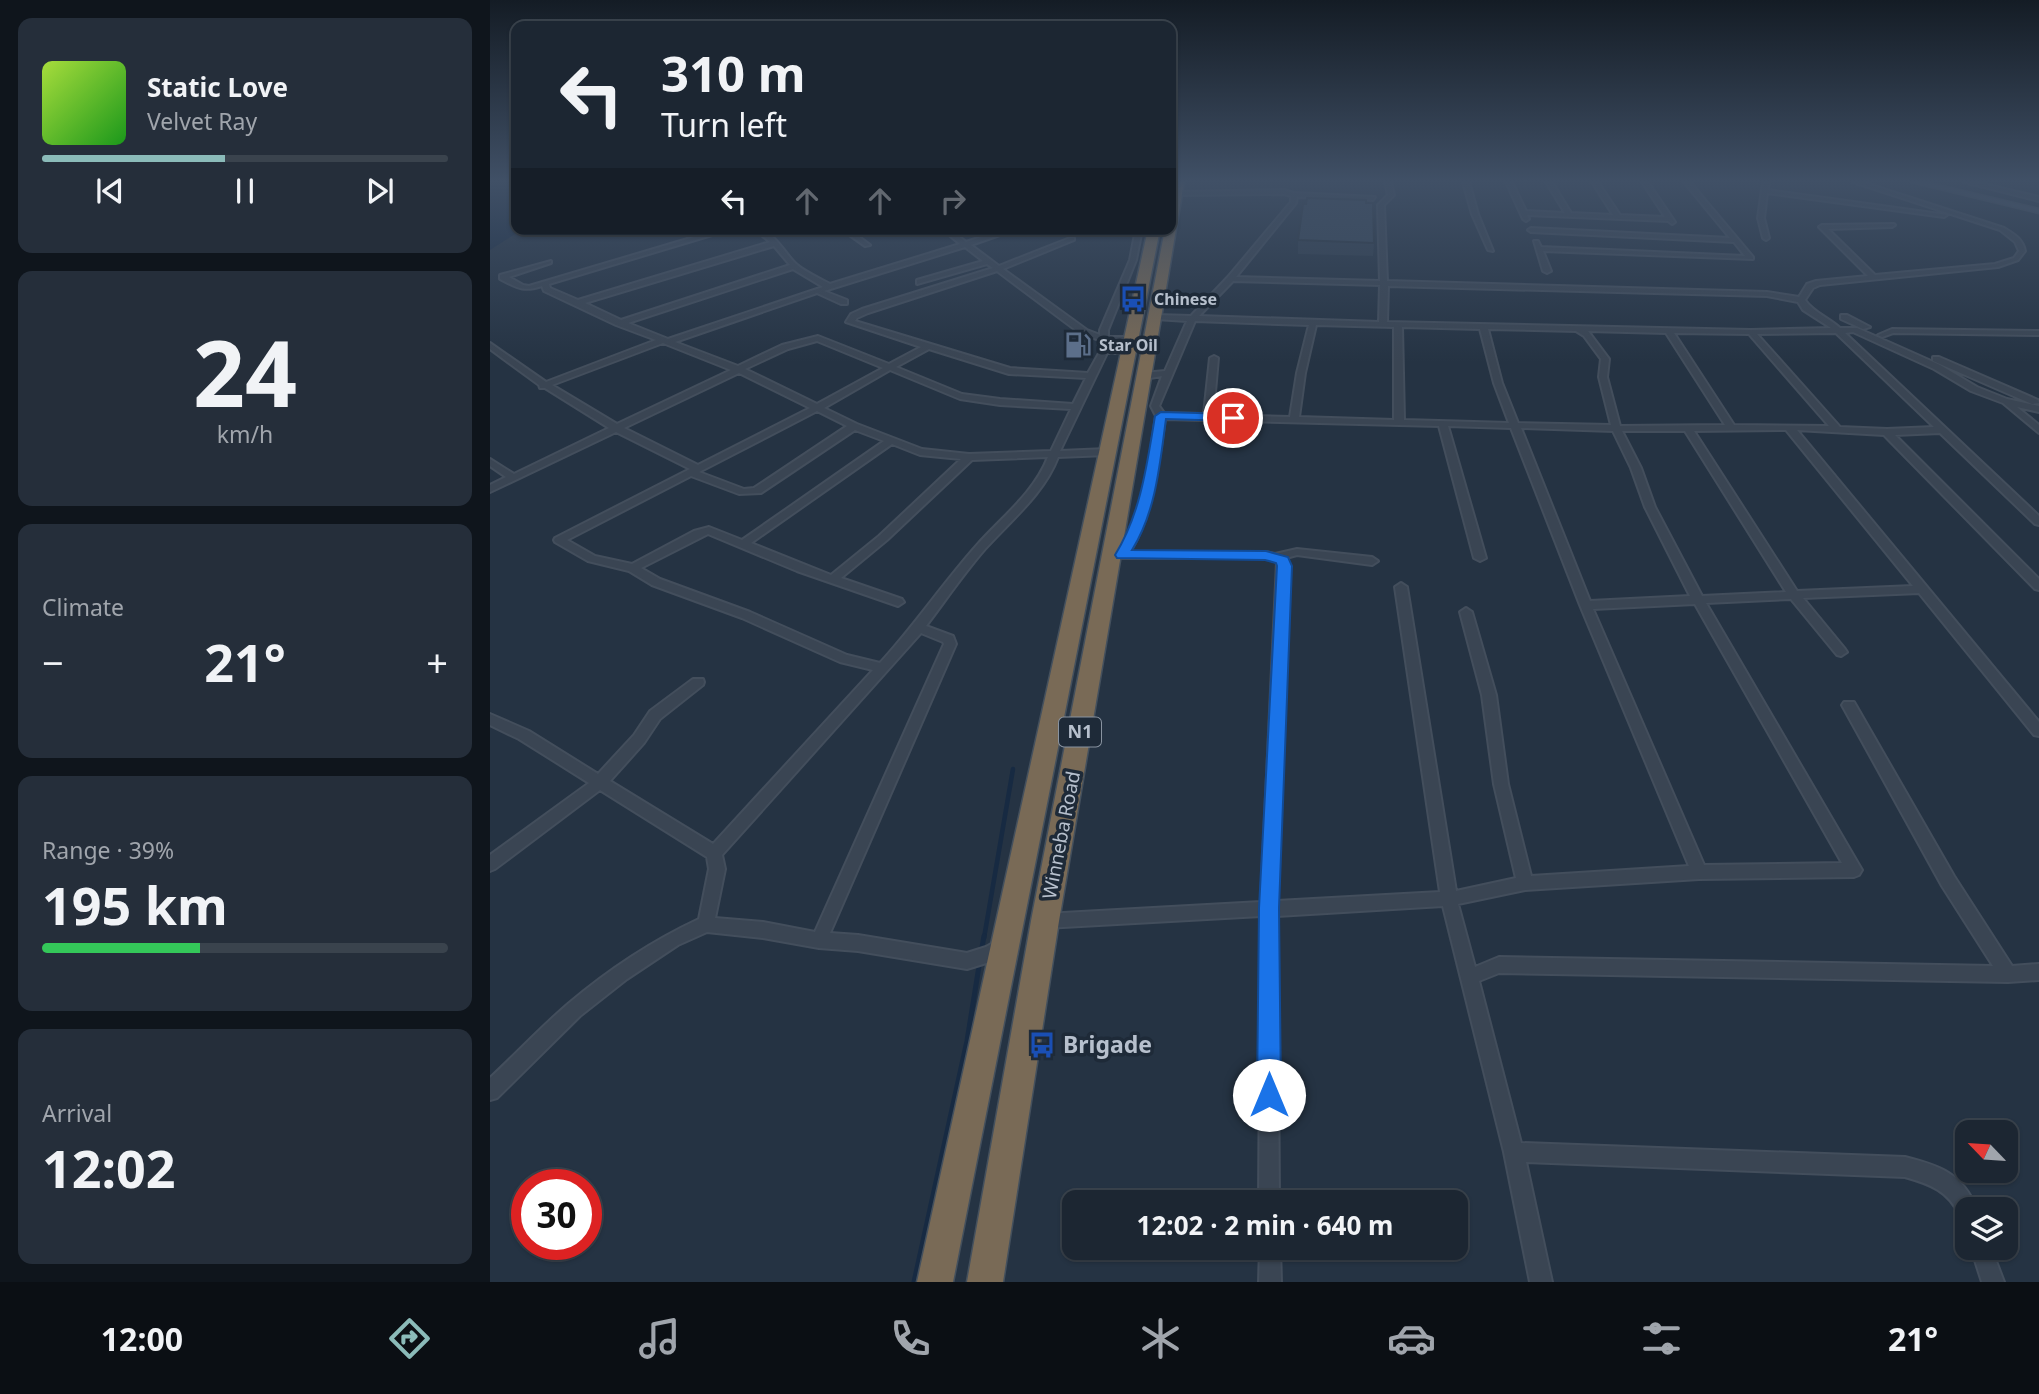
<!DOCTYPE html>
<html lang="en">
<head>
<meta charset="utf-8">
<style>
	body { margin:0; font-family:"Noto Sans",sans-serif; background:#252e3a; color:#f1f3f6; height:100vh; display:flex; flex-direction:column; font-size:26px; white-space:nowrap }
	* { box-sizing:border-box; margin:0 }
	p { font-size:23px; color:#a0a5ac }
	.icon { flex:none; width:38px; height:38px; fill:none; stroke:currentColor; stroke-width:2; stroke-linecap:round; stroke-linejoin:round }
	.map { position:relative; flex:1; overflow:hidden }
	.details { display:flex; flex-direction:column; gap:18px; padding:18px; background:#0f151c; width:490px }
	.details>* { flex:none }
	.guide { position:absolute; left:21px; top:21px; width:665px; height:214px; border-radius:14px; box-shadow:0 2px 5px #0004,0 0 0 2px #3a434d; background:#1c2632; color:#f1f3f6; overflow:hidden }
	.needle { width:46px; rotate:295deg }
	.tools { position:absolute; left:1465px; top:1120px; display:grid; gap:14px }
	.tools a { display:grid; place-items:center; width:63px; height:63px; border-radius:14px; background:#1c2632; box-shadow:0 2px 5px #0004,0 0 0 2px #3a434d; font-size:35px }
	.speed { position:absolute; left:21px; top:1169px; display:flex; gap:14px; font-size:35px; font-weight:700; text-align:center }
	.speed>* { display:grid; place-content:center; width:91px; height:91px; border-radius:50%; background:#1c2632; box-shadow:0 2px 5px #0004,0 0 0 2px #3a434d; line-height:1 }
	.speed .limit { border:10px solid #d22; background:#fff; color:#111 }
	.pin { position:absolute; display:grid; place-items:center; width:60px; height:60px; color:#fff; margin:-30px; border:4px solid #fff; border-radius:50%; box-shadow:0 2px 7px #0007 }
	.me { position:absolute; width:77px; margin:-38px; rotate:0deg; stroke-linejoin:round; filter:drop-shadow(0 0 5px #0008) }
	.turn { display:flex; align-items:center; gap:24px; height:147px; padding:0 35px; font-size:32px }
	.turn .icon { width:91px; height:91px; stroke-width:2.5 }
	.turn b { display:block; font-size:49px; line-height:60px }
	.lanes { display:flex; align-items:center; height:66px; padding:0 35px; background:#0003; justify-content:center; gap:35px; direction:ltr }
	.lanes .off { opacity:.35 }
	.big { font-size:52px; font-weight:700; line-height:1.1 }
	.details .widget { flex:1; display:flex; flex-direction:column; justify-content:center; gap:10px; min-width:0; padding:0 24px; border-radius:14px; background:#252e3a }
	.details .dial { align-items:center; gap:0 }
	.dial b { font-size:91px; line-height:1 }
	.song { display:flex; align-items:center; gap:21px }
	.cover { width:84px; height:84px; border-radius:10px; background:linear-gradient(135deg,hsl(80 70% 55%),hsl(120 70% 35%)) }
	.played { height:7px; border-radius:4px; background:linear-gradient(90deg,#8bbbb9 45%,#3a434d 45%) }
	.keys { display:flex; justify-content:space-around; direction:ltr }
	.heat { display:flex; justify-content:space-between; align-items:center; font-size:38px; direction:ltr }
	.charge { height:10px; border-radius:5px; background:linear-gradient(90deg,#34c759 39%,#3a434d 0) }
	.trip { position:absolute; left:572px; top:1190px; width:406px; height:70px; border-radius:14px; background:#1c2632; box-shadow:0 2px 5px #0004,0 0 0 2px #3a434d; font-weight:700; line-height:70px; text-align:center }
	.tab-bar { display:flex; height:112px; justify-content:space-around; align-items:center; background:#0b0f14; color:#a0a5ac }
	.tab-bar .icon { width:49px; height:49px }
	.tab-bar .current { color:#8bbbb9 }
	.tab-bar b { font-size:32px; color:#f1f3f6 }
	main { display:flex; flex:1; min-height:0 }
	.map>svg:first-child { display:block }
</style>
</head>
<body>
<main>
<section class="details">
<div class="widget">
<div class="song"><i class="cover"></i><div><b>Static Love</b><p>Velvet Ray</p></div></div>
<div class="played"></div>
<div class="keys"><svg class="icon" aria-label="previous" viewBox="0 0 24 24"><path d="M18 5L8 12l10 7zM5 5v14"/></svg><svg class="icon" aria-label="pause" viewBox="0 0 24 24"><path d="M8 5v14M16 5v14"/></svg><svg class="icon" aria-label="next" viewBox="0 0 24 24"><path d="M6 5l10 7-10 7zM19 5v14"/></svg></div>
</div>
<div class="widget dial"><b>24</b><p>km/h</p></div>
<div class="widget"><p>Climate</p>
<div class="heat"><a>−</a><b class="big">21°</b><a>+</a></div>
</div>
<div class="widget"><p>Range · 39%</p><b class="big">195 km</b><div class="charge"></div></div>
<div class="widget"><p>Arrival</p><b class="big">12:02</b></div>
</section>
<div class="map">
<svg width="1549" height="1282" viewBox="0 0 1549 1282">
	<rect width="100%" height="100%" fill="#253343"/>
	<path fill="#172a42" d="M0,182h26v47h7l-33,21z"/>
	<g fill="none" stroke-linecap="round" stroke-linejoin="round">
		<path stroke="#172a42" stroke-width="4.5" d="M494,938l29,-169"/>
		<path stroke="#172a42" stroke-width="5" d="M491,953l3,-17
			M424,1282l53,-241 13,-81"/>
		<g stroke="#434e5c" stroke-width="4">
			<path id="street" d="M895,182h6l3,13 -10,10 3,76 380,11 32,5 8,-13 9,-3 52,-5 -49,-49 3,-2 72,-1 1,1 -3,2 -64,2 47,46 120,-11 19,-6 5,-7 -4,-9 -15,-12 -147,-48h9l142,46c10,6 19,11 21,23l-7,9 -20,7 -178,18 -7,3 -8,12c8,12 24,18 35,28h17l83,37 37,22 30,12 32,7v6l-22,-5 22,18v8l-36,-30 -32,-12 -37,-22 -81,-37 -8,1 194,183v9l-4,-1 -95,-91 -45,2 144,144v11l-4,-1 -151,-154 -87,-5 242,292v14l-5,-1 -115,-142 -116,5 42,51 2,3 -6,4 -4,-1 -46,-56 -85,4 153,262 3,5 -3,5 -5,2 -155,2 -174,11 -67,14 17,63 24,-10 494,9 -51,-80 -100,-181 2,-3h10l100,174 58,90 27,-2v16l-31,2 -509,-9 -20,8 42,162 384,14c35,9 57,16 72,52h-10v10l-7,-3c-11,-25 -30,-32 -55,-39l-379,-15 26,120h-22l-26,-130 -61,-246 -166,10 2,286h-20l2,-286 -216,12 -6,-2 -2,-5 2,-5 6,-2 216,-12 16,-340 -12,-4h-153l-6,-3 2,-2 11,-1c25,-40 30,-90 37,-136l-5,-10 11,-30 -18,3 -4,-3 4,-3 21,-2 22,-50 -31,-2 -4,-2 4,-2 35,1 37,-39 63,-75v-6l-7,-2 -107,1 -2,-3 109,-2 10,3 81,4 -2,3 -76,-3 -1,6 -60,74 144,4 -2,-76 10,-10zM743,281l147,4 -1,37 -180,-6zM898,286l379,10 31,6 5,8 28,18 -80,2 -364,-8zM705,321l114,4 -12,48 -7,44 -77,-2 5,-57 -4,-2 -4,2 -6,56 -40,-1 -5,-7zM826,325l78,2v93l-95,-3 6,-44zM912,327l78,2 14,54 15,40 -105,-3zM998,329l88,2 8,5 17,23 -2,18 12,48 -93,-2 -16,-40zM1098,331l78,2 59,92 -105,1 -13,-49 2,-18zM1184,333l75,1 80,92 -95,-1zM1346,333l98,94 -47,2 -47,-2 -83,-93zM675,419l274,7 35,132 6,3 6,-3 -38,-132 63,2 69,177 109,261 -158,10 -23,-92 -12,-89 -24,-83 -6,-4 -6,4 22,83 12,89 22,94 -60,13 -49,-304 -6,-4 -6,4 45,305 -163,9 13,-335 -4,-8 11,-3 75,10 6,-4 -6,-4 -75,-8 -22,5 -9,-2h-136c24,-40 28,-88 35,-133zM1031,428l92,3 18,37 14,39 45,89 -100,5zM1296,430l127,156 -116,5 -103,-160zM1132,431h63l101,161 -84,4 -47,-89 -14,-39zM1205,604l147,259 -138,2 -111,-256z
				M973,182h6l9,32 15,37 -5,-1 -16,-36z
				M1016,182h6l14,29 39,2 -19,-31h6l19,31 42,2 -21,-33h6l22,33 45,2 -23,-35h6l27,40 -3,2 -4,-3 -141,-6 2,4 -3,2 -3,-2z
				M1194,182h6l63,75v2l-210,-8 8,20 -4,2 -4,-2 -9,-30h4l3,6 204,9 -11,-14 -203,-10 -3,-2 3,-2 199,10z
				M1273,182h6l-1,8 179,25 -3,2 -177,-24 -3,25 5,20 -3,2 -3,-2 -5,-20z
				M1474,182h11l64,15v4z
				M145,229l-4,3 -3,-2v-1z
				M231,229h11l-183,55 1,4 28,12 192,-58 -16,-13c20,0 29,23 42,35 9,8 23,14 34,20l130,-40 -18,-15h8l16,13 40,-13h11l-46,16 28,21 71,-28h4v2l-71,29 84,61 13,5v-5l30,-70 6,-31h6l-6,31 -28,70v7h22l4,2 -4,2h-22l-1,7 19,1 4,2 -4,2h-19l-47,98 47,-2 5,3 -5,3 -49,2c-14,37 -47,63 -73,92 -21,24 -40,52 -59,77l27,10 3,8 -126,289 28,2 109,18 19,-6 16,-9 6,3 2,5 -2,5 -12,9 -29,9 -109,-18 -39,-3 -56,-10 -56,-6 -29,13 -51,34 -47,37 -83,82 -7,2v-22c26,-24 51,-51 78,-74 40,-34 84,-63 131,-85l10,-50 -2,-12 -107,-67 -105,79 -5,2v-16l99,-72 -70,-44 -29,-14v-11l39,17 69,43 36,-39 16,-24 43,-32h10l1,3 -1,3 -43,34 -16,24 -34,38 103,63 160,-174 -33,-8 -98,-44 -90,-33 -23,-14 -41,-10 -33,-19 -1,-2 1,-2 135,-69 -74,-37 -126,60v-7l16,-8 -16,-11v-7l24,15 95,-46 -64,-40h-5l-1,-3 -49,-36v-6l56,39 110,-42 -40,-15 -72,-34 -2,-5c-19,6 -24,2 -42,-7v-4l51,-14v2l-42,14 14,8 6,1zM284,246l16,19 -169,55 -36,-17zM475,247l18,14 -66,19v4l70,-20 6,4 -131,41 -11,5 -5,8 75,25 -32,17 -71,-28 -36,9 -44,21 -63,-24 142,-49 24,11h6v-4l-23,-9zM303,269l30,18 -155,52 -40,-16zM507,271l84,63 19,6v6l2,2 -14,25 -78,-5 -155,-47 2,-3 11,-5zM327,341l66,27 -66,36 -72,-35 43,-20zM173,343l68,27 -114,54 -65,-39zM439,349l80,25 77,4 -13,26 -73,-5 -38,-5 -66,-27zM400,370l70,29 40,6 71,4 -20,42 -82,3 -47,-5 -65,-25 -33,-16zM249,373l71,35 -112,57 -74,-37zM327,411l30,15 -93,62 -10,1 -45,-17zM365,430l29,11 -142,99 -33,-13 -15,4 -62,33 -37,-8 -28,-16 124,-64 48,18 22,-1zM402,444l28,11 41,4 -82,77 -48,39 -80,-32zM558,457c-14,36 -46,60 -71,88 -34,38 -62,80 -97,118l-33,-8 -97,-43 -90,-33 -19,-11 67,-34 89,37 101,35 6,-4 -2,-3 -61,-21 46,-38 85,-80zM431,633l22,9 1,2 -129,288 -52,-10 -48,-4 10,-49 -3,-14z
				M351,229h8l21,16 -5,1z
				M1351,315h6l23,12 -7,2 -22,-10z
				M1402,329l147,2v4l-146,-2 -11,4 -4,-2z
				M1443,357h6l99,43 1,3 -7,1 -99,-43z
				M770,1248h20l1,34h-22z
				M1481,1248h20l13,34h-22z"/>
		</g>
		<g stroke="#434e5c" stroke-width="3">
			<path id="secondary" d="M1421,182h14l114,27v4z"/>
		</g>
		<g stroke="#44505d" stroke-width="3">
			<path id="highway" d="M684,182h10l-125,739 -56,361h-36l64,-361 134,-692h6z
				M658,229h12l-207,1053h-36z"/>
		</g>
		<use href="#street" fill="#3a4553" fill-rule="evenodd"/>
		<use href="#secondary" fill="#475466" fill-rule="evenodd"/>
		<use href="#highway" fill="#796a56" fill-rule="evenodd"/>
	</g>
	<path fill="#2f3d4d" d="M876,203l8,40 -1,13 -75,-2v-14z"/>
	<path fill="#374759" stroke="#26323e" stroke-width="2" d="M817,198l59,2v3h7l1,40 -76,-3 5,-36h3z"/>
	<linearGradient id="sky" x2="0" y2="1"><stop stop-color="#141c25"/><stop offset="0.5" stop-color="#405066"/><stop offset="1" stop-color="#405066" stop-opacity="0"/></linearGradient>
	<rect width="1549" height="362" fill="url(#sky)"/>
	<path fill="#1a73e8" stroke="#114b97" stroke-width="2" d="M671,412l72,2 6,4 -6,3 -67,-2c-6,44 -10,93 -34,131l134,1 22,6 4,9 -13,342 2,187 -3,9 -9,3 -8,-3 -4,-9 2,-187 18,-342 -1,-3 -11,-3 -148,-2 -2,-3c26,-42 32,-91 40,-139z"/>
	<defs>
		<g id="bus-bare" transform="scale(2.1)"><path d="M-5-6H5V4H4V6H2V4H-2V6H-4V4H-5ZM-3.5-4V0h7V-4ZM-3.5 1.2v1.5H-2V1.2ZM2 1.2v1.5H3.5V1.2Z" fill="#1a4fb4" stroke="#1e2a38" stroke-width="2.5" paint-order="stroke"/></g>
		<g id="fuel-bare" transform="scale(2.1)"><path d="M-5.5-6h7V0h2V4h1.3V-2.5L3-4.5l.8-.8L6-3V5H2.5V1h-1V6h-7ZM-4.2-4.7v3.2H.2V-4.7Z" fill="#5c6f8a" stroke="#1e2a38" stroke-width="2.5" paint-order="stroke"/></g>
	</defs>
	<g fill-rule="evenodd">
		<use href="#bus-bare" x="643" y="299"/>
		<use href="#fuel-bare" x="588" y="345"/>
		<use href="#bus-bare" x="552" y="1045"/>
	</g>
	<g text-anchor="middle" stroke-width="7" stroke-linejoin="round" paint-order="stroke">
		<g font-size="16" font-weight="bold" fill="#b7c0cd" stroke="#1e2a38" text-anchor="start">
			<text x="664" y="305">Chinese</text>
			<text x="609" y="351">Star Oil</text>
		</g>
		<rect fill="#1e2a38" stroke="#8993a0" stroke-width="2" x="569" y="717.5" width="42" height="29" rx="5"/>
		<g font-size="18" font-weight="bold" fill="#b7c0cd">
			<text x="590" y="738">N1</text>
		</g>
		<g font-size="19" fill="#b7c0cd" stroke="#1e2a38">
			<text transform="translate(571 835) rotate(-79)" y="7">Winneba Road</text>
		</g>
		<g font-size="23" font-weight="bold" fill="#b7c0cd" stroke="#1e2a38" text-anchor="start">
			<text x="573" y="1053">Brigade</text>
		</g>
	</g>
</svg>
<div class="tools">
<a><svg class="needle" viewBox="-14 -14 28 28"><path d="M0-13l5 13h-10z" fill="#e53935"/><path d="M0 13l5-13h-10z" fill="#a0a5ac"/></svg></a>
<a><svg class="icon" aria-label="layers" viewBox="0 0 24 24"><path d="M12 4l9 5-9 5-9-5zM3 14l9 5 9-5"/></svg></a>
</div>
<div class="speed"><div class="limit">30</div></div>
<div class="pin" style="left:743px;top:418px;background:#d93025"><svg class="icon" aria-label="arrive" viewBox="0 0 24 24"><path d="M6 21V4h12l-3 4 3 4H6"/></svg></div>
<svg class="me" style="left:779px;top:1095px" viewBox="-20 -20 40 40"><circle r="19" fill="#fff"/><path d="M0-13L10 11 0 6-10 11z" fill="#1a73e8"/></svg>
<div class="trip">12:02 · 2 min · 640 m</div>
<div class="guide">
<div class="turn"><svg class="icon" aria-label="left" viewBox="0 0 24 24"><path d="M17 20v-9H6M10 6l-5 5 5 5"/></svg><div><b>310 m</b>Turn left</div></div>
<div class="lanes"><svg class="icon" aria-label="left" viewBox="0 0 24 24"><path d="M17 20v-9H6M10 6l-5 5 5 5"/></svg><svg class="icon off" aria-label="ahead" viewBox="0 0 24 24"><path d="M12 20V5M6 11l6-6 6 6"/></svg><svg class="icon off" aria-label="ahead" viewBox="0 0 24 24"><path d="M12 20V5M6 11l6-6 6 6"/></svg><svg class="icon off" aria-label="right" viewBox="0 0 24 24"><path d="M7 20v-9h11M14 6l5 5-5 5"/></svg></div>
</div>
</div>
</main>
<nav class="tab-bar">
<b>12:00</b>
<svg class="icon current" aria-label="directions" viewBox="0 0 24 24"><path d="M12 3l9 9-9 9-9-9zM9 14v-3h6M13 9l2 2-2 2"/></svg>
<svg class="icon" aria-label="music" viewBox="0 0 24 24"><path d="M9 18V5l10-2v13"/><circle cx="6" cy="18" r="3"/><circle cx="16" cy="16" r="3"/></svg>
<svg class="icon" aria-label="phone" viewBox="0 0 24 24"><path d="M5 4h4l2 5-3 2q2 4 5 5l2-3 5 2v4C11 20 4 13 5 4z"/></svg>
<svg class="icon" aria-label="climate" viewBox="0 0 24 24"><path d="M12 3v18M4 7l16 10M4 17L20 7"/></svg>
<svg class="icon" aria-label="car" viewBox="0 0 24 24"><path d="M5 17H2v-5l4-1 3-4h7l3 4 3 1v5h-3M9 17h6M6 11h13"/><circle cx="7" cy="17" r="2"/><circle cx="17" cy="17" r="2"/></svg>
<svg class="icon" aria-label="filters" viewBox="0 0 24 24"><path d="M4 7h16M4 17h16"/><circle cx="9" cy="7" r="2"/><circle cx="15" cy="17" r="2"/></svg>
<b>21°</b>
</nav>
</body>
</html>
